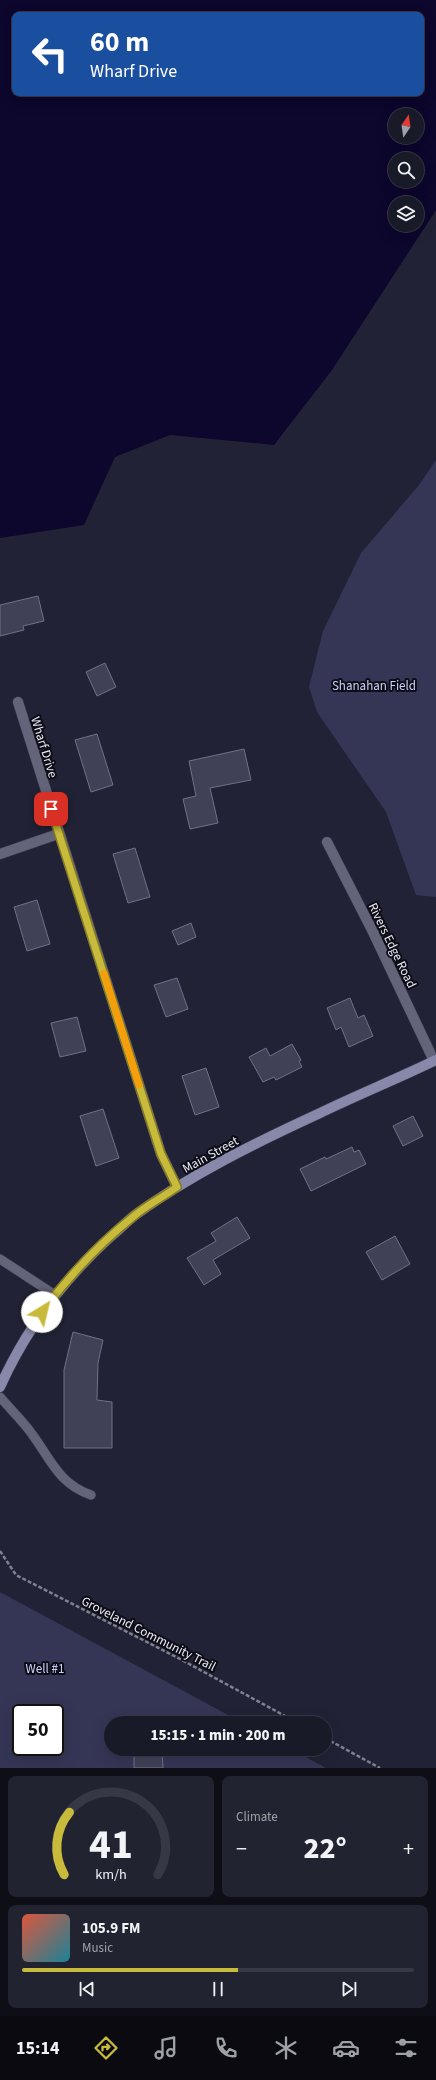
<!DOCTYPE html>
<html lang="en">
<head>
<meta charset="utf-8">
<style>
	body { margin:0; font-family:"Source Sans 3",sans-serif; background:#222330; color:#f1f3f6; height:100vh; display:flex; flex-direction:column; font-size:15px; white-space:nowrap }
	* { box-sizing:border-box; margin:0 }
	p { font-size:13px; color:#9fa1a8 }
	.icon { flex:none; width:22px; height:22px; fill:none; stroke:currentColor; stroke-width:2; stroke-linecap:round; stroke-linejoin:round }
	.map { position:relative; height:1768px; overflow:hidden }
	.panel { display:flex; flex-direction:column; gap:8px; padding:8px; background:#0e0e16; flex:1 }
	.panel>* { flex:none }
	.top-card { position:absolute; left:12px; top:12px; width:412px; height:84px; border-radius:8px; box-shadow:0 4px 16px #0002,0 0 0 1px #373845; background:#1a4fa0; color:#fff; overflow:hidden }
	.needle { width:26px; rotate:13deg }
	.tools { position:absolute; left:388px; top:108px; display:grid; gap:8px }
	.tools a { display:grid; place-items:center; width:36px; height:36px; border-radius:50%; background:#191a28; box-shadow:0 4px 16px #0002,0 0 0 1px #373845; font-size:20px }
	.speed { position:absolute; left:12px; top:1704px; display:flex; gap:8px; font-size:20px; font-weight:700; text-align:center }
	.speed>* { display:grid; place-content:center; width:52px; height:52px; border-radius:50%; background:#191a28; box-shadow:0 4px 16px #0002,0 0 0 1px #373845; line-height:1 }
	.speed .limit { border:2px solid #111; border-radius:6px; background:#fff; color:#111 }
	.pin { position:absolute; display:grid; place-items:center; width:34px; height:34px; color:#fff; margin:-17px; border-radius:8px; box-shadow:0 2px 6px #0006 }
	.me { position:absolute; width:44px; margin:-22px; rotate:36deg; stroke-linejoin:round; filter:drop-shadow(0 0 3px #0008) }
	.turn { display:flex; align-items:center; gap:14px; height:84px; padding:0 12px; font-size:18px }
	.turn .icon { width:52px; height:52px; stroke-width:2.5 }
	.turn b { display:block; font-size:28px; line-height:34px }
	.big { font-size:30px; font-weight:800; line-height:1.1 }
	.panel .tile { flex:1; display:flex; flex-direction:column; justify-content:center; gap:6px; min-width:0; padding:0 14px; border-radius:8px; background:#222330 }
	.panel .dial { align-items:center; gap:0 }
	.dial svg { height:104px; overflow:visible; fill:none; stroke:#373845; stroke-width:7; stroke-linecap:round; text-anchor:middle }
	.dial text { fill:#f1f3f6; stroke:none }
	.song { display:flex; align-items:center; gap:12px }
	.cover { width:48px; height:48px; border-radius:6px; background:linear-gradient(135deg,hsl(10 70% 55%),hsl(190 70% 35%)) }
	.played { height:4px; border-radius:2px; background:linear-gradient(90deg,#c8bb3b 55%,#373845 55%) }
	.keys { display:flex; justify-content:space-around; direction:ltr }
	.heat { display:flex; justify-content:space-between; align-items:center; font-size:22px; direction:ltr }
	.panel .tiles { flex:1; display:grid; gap:8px; grid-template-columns:1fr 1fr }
	.tile:last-child { grid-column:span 2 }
	.trip { position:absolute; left:104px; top:1716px; width:228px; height:40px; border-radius:20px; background:#191a28; box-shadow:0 4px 16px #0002,0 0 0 1px #373845; font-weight:800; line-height:40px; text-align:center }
	.menu { display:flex; height:64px; justify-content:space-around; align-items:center; background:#0a0a10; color:#9fa1a8 }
	.menu .icon { width:28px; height:28px }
	.menu .current { color:#c8bb3b }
	.menu b { font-size:18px; color:#f1f3f6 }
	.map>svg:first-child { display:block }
</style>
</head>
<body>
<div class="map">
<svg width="436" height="1768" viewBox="0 0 436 1768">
	<rect width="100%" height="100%" fill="#212235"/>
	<path fill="#353556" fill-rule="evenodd" d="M436,460v437l-20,-2 -30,-83 -69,-100 -8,-25 14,-56 38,-78 58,-68z
		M0,1592l243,131h-132v26h180l35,19h-326zM21,1713h34v34h-34z"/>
	<path fill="#0d062d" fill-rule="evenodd" d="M0,0h436v210l-104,160 -58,75 -104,-10 -55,22 -31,68 -84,13zM15,15h406v78h-406zM395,115h22v22h-22zM395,159h22v22h-22zM395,203h22v22h-22z"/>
	<path fill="#404157" stroke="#707189" d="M38,596l6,25 -21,5 1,4 -24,6v-31z
		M105,663l11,24 -19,9 -11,-24z
		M97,734l16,51 -22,7 -16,-52z
		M244,749l7,31 -41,8 8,35 -28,6 -7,-30 13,-3 -7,-35z
		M135,848l15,49 -22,6 -15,-49z
		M37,900l13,44 -23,7 -13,-44z
		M191,923l5,14 -18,8 -6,-14z
		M177,978l11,31 -22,8 -12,-32z
		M350,998l8,20 6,-3 9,21 -24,11 -8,-20 -5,3 -9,-22z
		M77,1017l9,34 -26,6 -9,-34z
		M292,1044l9,16 -2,1 3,6 -26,13 -2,-3 -11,5 -14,-25 17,-9 4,8z
		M206,1068l13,39 -24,8 -13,-39z
		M103,1109l16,49 -23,8 -16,-50z
		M413,1116l10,20 -20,10 -10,-20z
		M352,1147l2,5 5,-2 7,14 -55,27 -11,-22 25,-12 1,2z
		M237,1217l13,21 -37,22 8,14 -17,11 -17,-27 29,-17 -5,-8z
		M395,1236l15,28 -28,16 -16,-28z
		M73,1332l30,8 -5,23 -1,37 15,2v46h-48v-78z
		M162,1751l1,17h-29v-16z"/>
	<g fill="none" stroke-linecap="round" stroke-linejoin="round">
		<g stroke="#3d3e50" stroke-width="10">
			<path id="service" d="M0,1259l55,36
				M0,1397c11,13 23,24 32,37 19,26 27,50 59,61"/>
		</g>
		<g stroke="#3d3e50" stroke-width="11">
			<path id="minor" d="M18,702l143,452 16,33
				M327,842l46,90 61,129
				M0,854l58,-20"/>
		</g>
		<g stroke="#3d3e50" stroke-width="11">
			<path id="secondary" d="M0,1387c26,-58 64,-108 110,-150 9,-7 16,-15 25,-22 57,-41 120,-72 183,-101 39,-19 79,-35 118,-54"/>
		</g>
		<path stroke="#7f8090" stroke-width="2.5" stroke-dasharray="4 2" stroke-linecap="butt" d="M0,1551l16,24 164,84 118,64
			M325,1738l55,30"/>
		<use href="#service" stroke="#636479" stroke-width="9"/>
		<use href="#minor" stroke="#636479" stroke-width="10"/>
		<use href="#secondary" stroke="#8788aa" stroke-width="10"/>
	</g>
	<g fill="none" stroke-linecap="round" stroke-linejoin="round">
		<g stroke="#827a26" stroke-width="10">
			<path id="route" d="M42,1312c26,-35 57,-68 92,-96 13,-11 29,-19 43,-29l-16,-33 -110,-345"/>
		</g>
		<use href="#route" stroke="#c8bb3b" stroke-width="7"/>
		<path stroke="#f59e0b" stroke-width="7" d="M104,973l35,112"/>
	</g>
	<g text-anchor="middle" stroke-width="4" stroke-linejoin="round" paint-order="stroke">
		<g font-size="13" fill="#cccefa" stroke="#0c0c15">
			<text x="374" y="690">Shanahan Field</text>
			<text x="45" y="1673">Well #1</text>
		</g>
		<g font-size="13" fill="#e9eaf7" stroke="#0c0c15">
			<text transform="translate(45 747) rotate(73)" y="5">Wharf Drive</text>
			<text transform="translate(393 945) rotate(64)" y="5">Rivers Edge Road</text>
			<text transform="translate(210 1154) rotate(-29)" y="5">Main Street</text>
			<text transform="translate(149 1633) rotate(27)" y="5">Groveland Community Trail</text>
		</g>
	</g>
</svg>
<div class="tools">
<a><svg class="needle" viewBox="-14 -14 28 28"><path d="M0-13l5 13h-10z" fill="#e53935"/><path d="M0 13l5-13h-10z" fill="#9fa1a8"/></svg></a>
<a><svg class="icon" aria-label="search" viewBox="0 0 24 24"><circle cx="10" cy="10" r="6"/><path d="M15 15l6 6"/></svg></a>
<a><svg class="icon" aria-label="layers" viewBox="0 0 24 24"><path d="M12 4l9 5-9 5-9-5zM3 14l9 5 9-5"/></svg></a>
</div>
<div class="speed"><div class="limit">50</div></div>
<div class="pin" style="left:51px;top:809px;background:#d93025"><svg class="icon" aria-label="arrive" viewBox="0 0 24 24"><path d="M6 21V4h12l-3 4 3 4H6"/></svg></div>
<svg class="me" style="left:42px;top:1312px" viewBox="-20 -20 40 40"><circle r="19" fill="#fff"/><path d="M0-13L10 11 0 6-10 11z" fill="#c8bb3b"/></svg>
<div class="trip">15:15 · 1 min · 200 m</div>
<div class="top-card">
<div class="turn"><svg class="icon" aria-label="left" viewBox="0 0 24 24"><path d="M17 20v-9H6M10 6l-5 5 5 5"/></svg><div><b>60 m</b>Wharf Drive</div></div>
</div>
</div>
<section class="panel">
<div class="tiles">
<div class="tile dial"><svg viewBox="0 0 100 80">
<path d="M14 69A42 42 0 1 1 86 69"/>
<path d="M14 69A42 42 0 0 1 18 21" stroke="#c8bb3b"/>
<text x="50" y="56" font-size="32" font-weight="700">41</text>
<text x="50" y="72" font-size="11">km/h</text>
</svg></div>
<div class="tile"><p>Climate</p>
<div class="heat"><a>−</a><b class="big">22°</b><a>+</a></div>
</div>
<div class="tile">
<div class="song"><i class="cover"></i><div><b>105.9 FM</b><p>Music</p></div></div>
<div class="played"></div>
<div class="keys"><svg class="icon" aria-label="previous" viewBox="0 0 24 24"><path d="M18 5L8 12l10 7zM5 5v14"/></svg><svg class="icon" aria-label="pause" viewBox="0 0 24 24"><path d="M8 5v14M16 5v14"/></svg><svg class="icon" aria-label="next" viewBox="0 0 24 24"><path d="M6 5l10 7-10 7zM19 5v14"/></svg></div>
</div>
</div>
</section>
<nav class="menu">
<b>15:14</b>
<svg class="icon current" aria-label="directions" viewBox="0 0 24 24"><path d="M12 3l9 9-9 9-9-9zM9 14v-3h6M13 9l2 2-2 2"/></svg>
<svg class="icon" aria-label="music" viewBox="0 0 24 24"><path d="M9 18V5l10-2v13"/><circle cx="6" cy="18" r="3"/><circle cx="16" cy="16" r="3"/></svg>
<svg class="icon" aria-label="phone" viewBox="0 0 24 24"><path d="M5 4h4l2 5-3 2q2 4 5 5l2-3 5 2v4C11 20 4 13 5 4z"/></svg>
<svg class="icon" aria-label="climate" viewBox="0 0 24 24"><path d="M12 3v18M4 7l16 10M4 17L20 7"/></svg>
<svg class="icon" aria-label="car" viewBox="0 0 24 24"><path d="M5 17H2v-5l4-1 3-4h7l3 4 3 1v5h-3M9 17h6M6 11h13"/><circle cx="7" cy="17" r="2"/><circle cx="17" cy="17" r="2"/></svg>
<svg class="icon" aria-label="filters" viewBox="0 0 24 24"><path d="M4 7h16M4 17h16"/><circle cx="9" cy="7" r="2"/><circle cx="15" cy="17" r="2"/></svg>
</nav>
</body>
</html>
